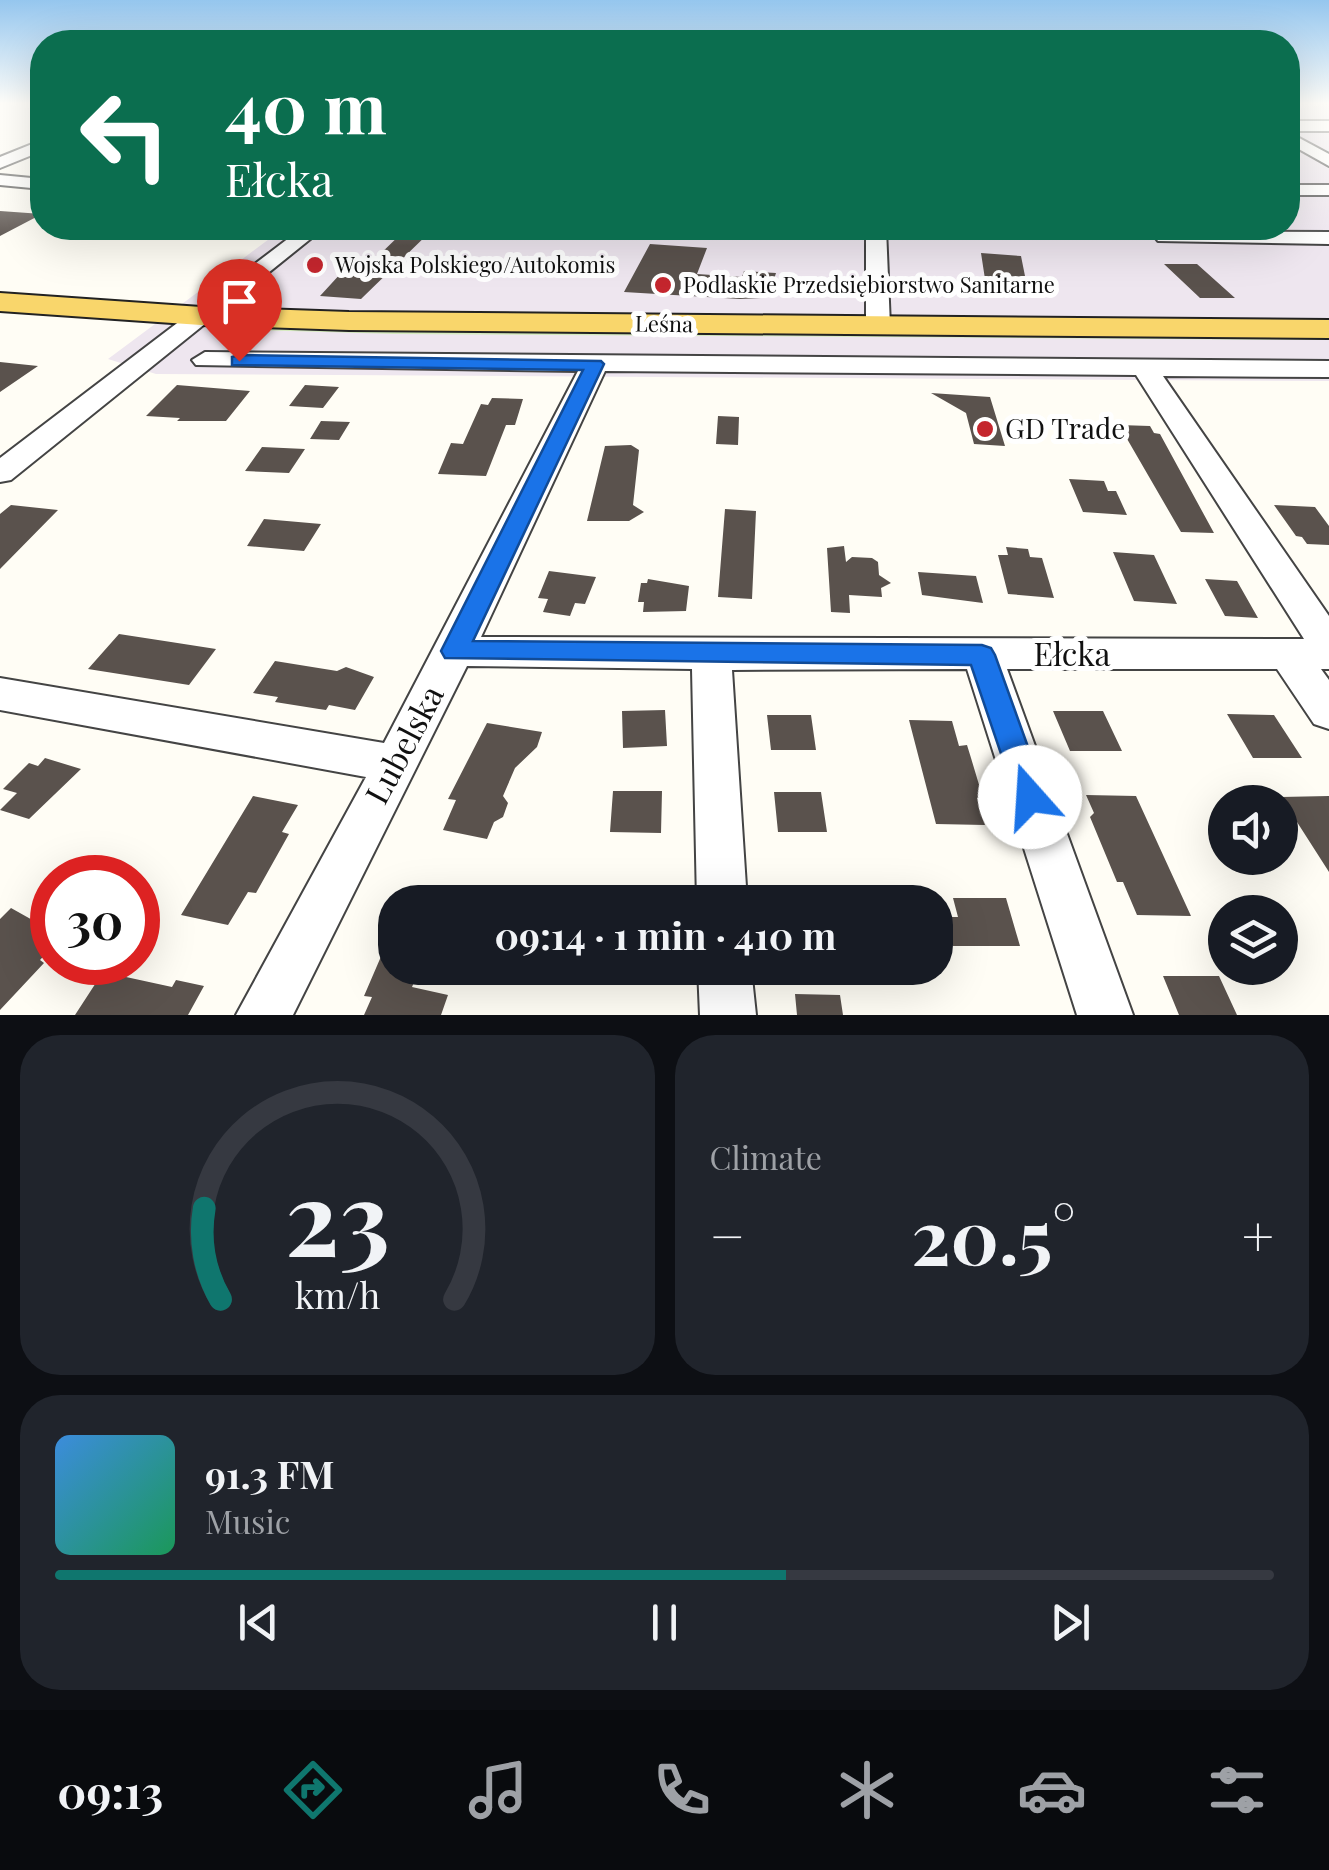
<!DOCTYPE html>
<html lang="en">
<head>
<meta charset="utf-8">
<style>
	body { margin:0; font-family:"Playfair Display",serif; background:#20242c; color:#f1f3f6; height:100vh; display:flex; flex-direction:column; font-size:38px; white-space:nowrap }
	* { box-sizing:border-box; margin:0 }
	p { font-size:32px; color:#9ea1a6 }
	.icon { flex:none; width:55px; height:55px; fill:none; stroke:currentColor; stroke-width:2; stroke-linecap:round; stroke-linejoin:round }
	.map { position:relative; height:1015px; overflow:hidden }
	.details { display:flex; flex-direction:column; gap:20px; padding:20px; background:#0d0f14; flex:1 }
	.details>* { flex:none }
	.top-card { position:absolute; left:30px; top:30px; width:1270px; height:210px; border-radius:40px; box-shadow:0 10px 40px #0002; background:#0b6e4f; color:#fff; overflow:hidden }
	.buttons { position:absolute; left:1208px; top:785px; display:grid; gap:20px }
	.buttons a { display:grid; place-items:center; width:90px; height:90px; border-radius:50%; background:#171b24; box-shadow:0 10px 40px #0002; font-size:50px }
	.speed { position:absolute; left:30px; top:855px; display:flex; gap:20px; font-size:50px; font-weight:700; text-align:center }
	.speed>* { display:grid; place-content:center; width:130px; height:130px; border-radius:50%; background:#171b24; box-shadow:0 10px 40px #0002; line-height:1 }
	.speed .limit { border:15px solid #d22; background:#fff; color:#111 }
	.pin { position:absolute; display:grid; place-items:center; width:85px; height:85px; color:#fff; margin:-102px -42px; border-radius:50% 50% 50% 0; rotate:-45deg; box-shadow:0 0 10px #0007 }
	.pin .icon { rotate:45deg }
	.me { position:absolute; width:110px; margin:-55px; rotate:341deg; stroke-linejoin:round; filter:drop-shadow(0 0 8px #0008) }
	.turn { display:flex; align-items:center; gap:35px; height:210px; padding:0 30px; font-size:45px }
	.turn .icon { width:130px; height:130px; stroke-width:2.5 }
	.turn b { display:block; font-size:70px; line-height:85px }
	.big { font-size:75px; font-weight:700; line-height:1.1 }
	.details .card { flex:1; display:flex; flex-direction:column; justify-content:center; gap:15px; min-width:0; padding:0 35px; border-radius:40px; background:#20242c }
	.details .dial { align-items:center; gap:0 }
	.dial svg { height:260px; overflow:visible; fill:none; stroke:#363941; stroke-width:7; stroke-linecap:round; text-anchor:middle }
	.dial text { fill:#f1f3f6; stroke:none }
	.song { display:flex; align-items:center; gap:30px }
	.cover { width:120px; height:120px; border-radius:15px; background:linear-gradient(135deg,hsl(210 70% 55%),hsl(150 70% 35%)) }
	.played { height:10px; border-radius:5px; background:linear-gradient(90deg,#0f766e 60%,#363941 60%) }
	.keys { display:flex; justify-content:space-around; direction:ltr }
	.heat { display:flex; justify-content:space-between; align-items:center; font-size:55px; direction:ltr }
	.details .tiles { flex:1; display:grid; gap:20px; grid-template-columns:1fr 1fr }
	.card:last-child { grid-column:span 2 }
	.trip { position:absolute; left:378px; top:885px; width:575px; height:100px; border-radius:40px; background:#171b24; box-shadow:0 10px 40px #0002; font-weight:700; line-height:100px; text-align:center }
	.tab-bar { display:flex; height:160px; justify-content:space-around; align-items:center; background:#090b0e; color:#9ea1a6 }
	.tab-bar .icon { width:70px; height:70px }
	.tab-bar .selected { color:#0f766e }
	.tab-bar b { font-size:45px; color:#f1f3f6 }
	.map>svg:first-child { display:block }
</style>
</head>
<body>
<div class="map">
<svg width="1329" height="1015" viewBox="0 0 1329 1015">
	<rect width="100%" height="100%" fill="#fffdf5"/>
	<path fill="#eee6ef" d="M1288,104h41v277l-1173,-7 -48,-15 176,-131h1004z"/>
	<path fill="#d5ebbd" d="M254,327l1075,7v6l-935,-6 -143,-4z"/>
	<path fill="#5a524d" d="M0,211l42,3 -42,22z
		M407,228h27l-73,71 -41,-3 33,-36 20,1z
		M650,244l57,4 -10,26 45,3 2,-6 32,2 -6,19 -12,-1 3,7 -21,1 -116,-7z
		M981,253l40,3 8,40 -42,-4z
		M1164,264h33l38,34h-35z
		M0,362l38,4 -38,26z
		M177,385l73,6 -24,30h-49l3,-3 -34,-2z
		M305,385l34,2 -16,21 -34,-2z
		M931,393l59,4 15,49 -31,-2 -8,-31z
		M492,398l31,1 -8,26h-9l-20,51 -48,-2 13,-31 12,1 18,-40 7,1z
		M718,416l21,1 -1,28 -22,-1z
		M321,421l29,1 -11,18 -29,-1z
		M1119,425l31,1 4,7 6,1 54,99 -33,-1z
		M631,445l8,5 -6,55 11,7 -15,9h-42l18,-75z
		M262,447l43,2 -16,24 -44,-2z
		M1069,479l35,2 4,10h8l11,24 -44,-3z
		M11,505l47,5 -58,59v-55z
		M1274,505l41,2 14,19v19l-22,-1 -5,-7 -6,-1z
		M725,509l31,2 -4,88 -34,-2z
		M264,519l57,5 -17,27 -57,-5z
		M844,546l2,16 6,-5 20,1 6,4 1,13 12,8 -10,5 1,9 -33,-2 1,18 -19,-1 -4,-64z
		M1006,547l22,2 2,8 12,1 12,40 -46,-4 -10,-39h10z
		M1113,552l41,3 23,49 -43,-3z
		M549,571l47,6 -11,27 -10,-1 -5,13 -27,-4 5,-13 -10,-1z
		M918,572l58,4 7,27 -61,-8z
		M648,579l41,7 -3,25 -43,1 1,-10h-6l3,-19h6z
		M1205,579l32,2 21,37 -33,-2z
		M119,634l52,8 45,7 -27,36 -101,-16z
		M275,661l62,10 9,-4 28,10 -19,33 -26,-5 -3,5 -7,-1 -44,-7 3,-5 -25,-4z
		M665,710l2,36 -44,2 -1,-37z
		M1053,711h50l19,40h-52z
		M1227,714l47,1 28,43h-49z
		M767,715h44l5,35h-45z
		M909,720l43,1 7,25 8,-1 4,13 12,40h-6l8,27 -49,-1z
		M487,723l55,9 -5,15 -22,21 -12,28 5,7 -5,14 -9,5 -7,17 -44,-9 13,-30 -8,-1z
		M45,758l36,11 -52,50 -29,-9 17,-17 -14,-4 26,-26 9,3z
		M613,791h49l-1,42 -51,-1z
		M774,792h47l6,40h-49z
		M1086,795l50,1 55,120 -54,-1 -14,-33h-6l-27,-65 4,-4z
		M253,796l45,9 -16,27 7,2 -33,59 -8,-1 -20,33 -47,-10z
		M1329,796v76l-48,-75z
		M953,898h53l14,48h-67l-7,-29h12z
		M11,908l41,23v16l-12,13 4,3 -44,47v-91z
		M395,924v44h25l-8,19 36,8 -7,20h-77l8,-18 -8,-1z
		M103,972l69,15 4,-7 28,6 -16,29h-113z
		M1163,976h56l18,39h-58z
		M795,994l45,1 3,20h-46z"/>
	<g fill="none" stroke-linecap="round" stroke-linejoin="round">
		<g stroke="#444" stroke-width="4">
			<path id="minor" d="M1288,121h41v10h-41z
				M1288,132l41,22v12l-41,-23z
				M42,140v11l-42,17v-11z
				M0,175l42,4v10l-42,-4z
				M1288,185h41v10h-41z
				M302,228h22l-313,252 -11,2v-24z
				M866,228h20l4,98 -12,7 -12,-7z
				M1165,231l164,1v12l-171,-3 -3,-4z
				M205,352l1124,9v16l-166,-1 166,240v53h-8l8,11v49l-15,-5 -37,-55h-270l126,346h-56l-110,-346 -235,1 15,232h-50l-5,-233 -225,-3 -174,349h-57l130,-238 -366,-67v-32l384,65 194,-372 -382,-6 -4,-5zM605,371l531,4 168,264 -823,-2z
				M698,968h53l5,47h-56z"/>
		</g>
		<g stroke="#222" stroke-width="4">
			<path id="major" d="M0,293l201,14 148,5 980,8v18l-980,-8 -148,-5 -201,-14z"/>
		</g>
		<use href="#minor" fill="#fff" fill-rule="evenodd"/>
		<use href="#major" fill="#f9d66b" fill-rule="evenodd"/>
	</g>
	<linearGradient id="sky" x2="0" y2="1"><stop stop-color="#95c6ee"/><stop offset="0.42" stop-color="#fffefa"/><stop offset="1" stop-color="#fffefa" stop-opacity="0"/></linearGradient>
	<rect width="1329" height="246" fill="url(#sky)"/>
	<path fill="#1a73e8" stroke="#114b97" stroke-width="2.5" d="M239,355l362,6 3,3 -131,277 509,4 9,3 4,7 51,142 -5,10 -11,4 -11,-4 -48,-142 -526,-7 -4,-7 142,-281 -351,-5v-8z"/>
	<g fill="#c4262e" stroke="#fff" stroke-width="4">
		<circle cx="315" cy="265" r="10"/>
		<circle cx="663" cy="285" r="10"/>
		<circle cx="985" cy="429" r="10"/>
	</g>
	<g text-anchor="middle" stroke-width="10" stroke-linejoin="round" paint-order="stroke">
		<g font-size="22" fill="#111" stroke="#fff" text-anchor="start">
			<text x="335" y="273">Wojska Polskiego/Autokomis</text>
			<text x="683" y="293">Podlaskie Przedsiębiorstwo Sanitarne</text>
		</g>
		<g font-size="22" fill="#111" stroke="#fff">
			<text transform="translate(664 324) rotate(1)" y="8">Leśna</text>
		</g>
		<g font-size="28" fill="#111" stroke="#fff" text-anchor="start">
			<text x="1005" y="439">GD Trade</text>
		</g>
		<g font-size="32" fill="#111" stroke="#fff">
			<text x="1072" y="666">Ełcka</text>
			<text transform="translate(405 745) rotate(-62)" y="11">Lubelska</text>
		</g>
	</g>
</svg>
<div class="buttons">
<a><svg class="icon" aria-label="sound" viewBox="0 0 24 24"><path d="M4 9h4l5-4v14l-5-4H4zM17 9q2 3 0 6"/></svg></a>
<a><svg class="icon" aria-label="layers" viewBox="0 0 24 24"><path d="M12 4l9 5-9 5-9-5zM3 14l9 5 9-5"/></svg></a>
</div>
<div class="speed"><div class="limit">30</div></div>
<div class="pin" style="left:239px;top:361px;background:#d93025"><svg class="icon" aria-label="arrive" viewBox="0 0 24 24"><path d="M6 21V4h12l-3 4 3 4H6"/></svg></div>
<svg class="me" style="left:1030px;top:797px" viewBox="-20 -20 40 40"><circle r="19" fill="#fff"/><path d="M0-13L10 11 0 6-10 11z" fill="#1a73e8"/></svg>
<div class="trip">09:14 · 1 min · 410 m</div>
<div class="top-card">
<div class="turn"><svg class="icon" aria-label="left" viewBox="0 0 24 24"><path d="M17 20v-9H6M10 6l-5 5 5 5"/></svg><div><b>40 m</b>Ełcka</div></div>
</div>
</div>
<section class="details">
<div class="tiles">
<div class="card dial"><svg viewBox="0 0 100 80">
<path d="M14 69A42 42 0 1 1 86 69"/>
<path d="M14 69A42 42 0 0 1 9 41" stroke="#0f766e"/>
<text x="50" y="56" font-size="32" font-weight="700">23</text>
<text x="50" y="72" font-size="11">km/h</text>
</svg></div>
<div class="card"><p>Climate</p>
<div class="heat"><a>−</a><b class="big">20.5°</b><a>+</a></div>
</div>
<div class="card">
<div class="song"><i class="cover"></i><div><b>91.3 FM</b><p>Music</p></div></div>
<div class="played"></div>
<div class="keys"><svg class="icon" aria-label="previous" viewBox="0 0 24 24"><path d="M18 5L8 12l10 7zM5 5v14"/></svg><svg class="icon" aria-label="pause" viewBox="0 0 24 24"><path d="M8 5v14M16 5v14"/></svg><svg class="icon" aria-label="next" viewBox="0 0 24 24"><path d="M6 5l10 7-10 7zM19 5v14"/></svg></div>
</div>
</div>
</section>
<nav class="tab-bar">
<b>09:13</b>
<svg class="icon selected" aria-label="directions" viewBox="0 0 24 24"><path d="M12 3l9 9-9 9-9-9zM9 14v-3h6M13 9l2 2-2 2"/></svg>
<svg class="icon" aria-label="music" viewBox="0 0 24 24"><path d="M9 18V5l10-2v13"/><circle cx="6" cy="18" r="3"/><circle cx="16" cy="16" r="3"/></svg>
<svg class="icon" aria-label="phone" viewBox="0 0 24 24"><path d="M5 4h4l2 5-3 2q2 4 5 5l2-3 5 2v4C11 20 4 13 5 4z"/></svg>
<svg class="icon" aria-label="climate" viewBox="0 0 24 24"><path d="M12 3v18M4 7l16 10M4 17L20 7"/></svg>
<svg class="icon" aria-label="car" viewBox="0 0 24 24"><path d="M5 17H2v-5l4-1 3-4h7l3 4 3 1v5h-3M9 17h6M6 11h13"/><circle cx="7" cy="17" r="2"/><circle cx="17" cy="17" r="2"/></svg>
<svg class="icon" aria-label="filters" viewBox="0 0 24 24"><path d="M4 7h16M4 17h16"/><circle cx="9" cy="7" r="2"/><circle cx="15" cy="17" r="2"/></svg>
</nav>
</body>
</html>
